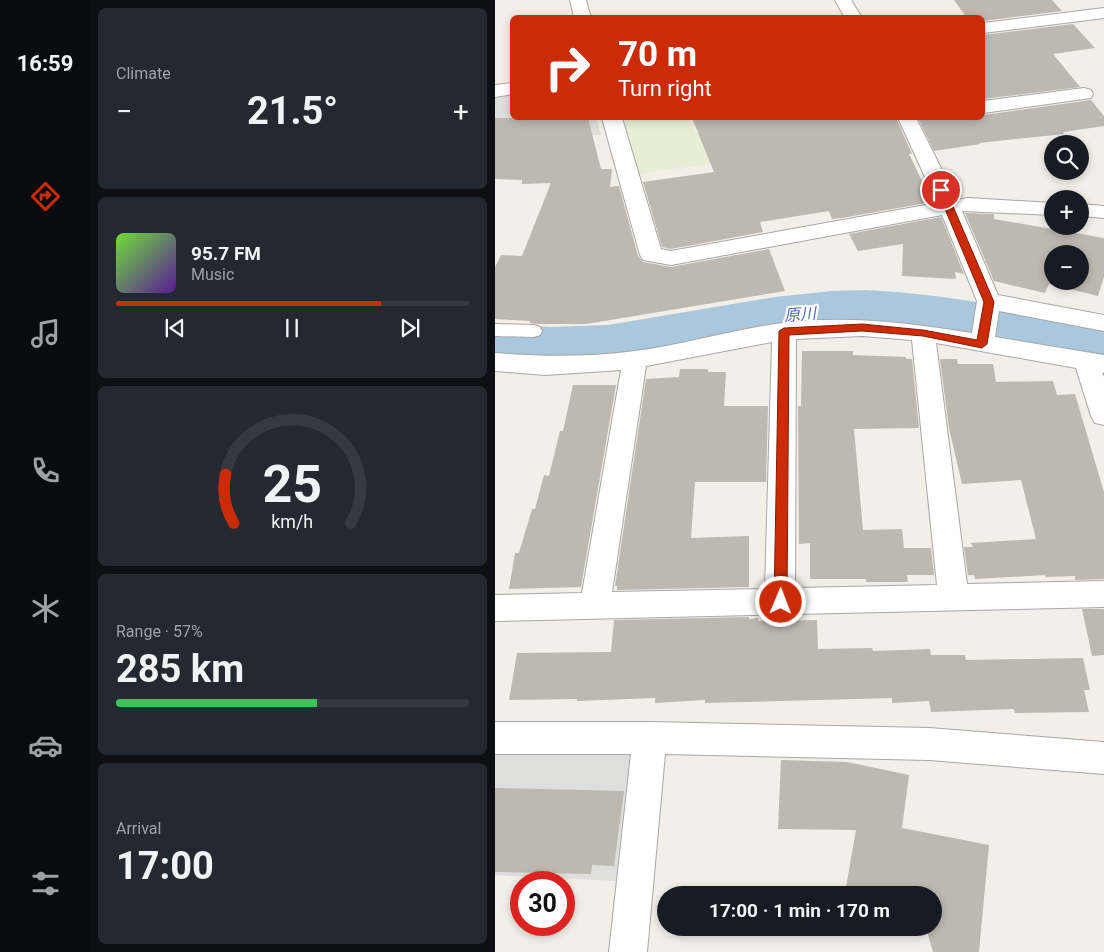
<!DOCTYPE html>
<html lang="en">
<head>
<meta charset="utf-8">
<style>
	body { margin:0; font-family:Roboto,"Noto Sans JP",sans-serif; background:#242831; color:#f1f3f6; height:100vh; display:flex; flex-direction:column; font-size:19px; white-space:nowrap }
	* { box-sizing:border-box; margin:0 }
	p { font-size:16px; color:#9ea1a6 }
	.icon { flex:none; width:28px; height:28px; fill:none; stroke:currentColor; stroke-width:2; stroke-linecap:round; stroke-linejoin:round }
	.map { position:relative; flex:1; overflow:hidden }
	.drawer { display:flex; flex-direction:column; gap:8px; padding:8px; background:#0d0f14; width:405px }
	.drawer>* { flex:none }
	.hud { position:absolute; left:15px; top:15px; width:475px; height:105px; border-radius:8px; box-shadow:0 2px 8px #0003; background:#cb2b06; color:#fff; overflow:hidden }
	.controls { position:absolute; left:549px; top:135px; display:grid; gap:10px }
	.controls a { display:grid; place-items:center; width:45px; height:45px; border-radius:50%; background:#171b24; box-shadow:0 2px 8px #0003; font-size:25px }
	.speed { position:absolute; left:15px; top:871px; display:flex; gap:10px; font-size:25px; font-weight:700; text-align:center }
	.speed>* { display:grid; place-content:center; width:65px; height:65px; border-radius:50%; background:#171b24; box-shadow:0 2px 8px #0003; line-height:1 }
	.speed .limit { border:8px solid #d22; background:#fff; color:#111 }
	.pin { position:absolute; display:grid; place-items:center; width:42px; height:42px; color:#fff; margin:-21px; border:2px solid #fff; border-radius:50%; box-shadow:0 1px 5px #0007 }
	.me { position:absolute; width:55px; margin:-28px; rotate:1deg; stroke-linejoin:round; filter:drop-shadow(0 0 4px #0008) }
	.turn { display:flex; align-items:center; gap:18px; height:105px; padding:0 25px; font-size:22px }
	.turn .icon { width:65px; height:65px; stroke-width:2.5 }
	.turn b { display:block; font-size:35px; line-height:42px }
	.big { font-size:38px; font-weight:700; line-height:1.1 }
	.drawer .card { flex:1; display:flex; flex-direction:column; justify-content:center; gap:8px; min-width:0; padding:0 18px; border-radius:8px; background:#242831 }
	.drawer .dial { align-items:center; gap:0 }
	.dial svg { height:130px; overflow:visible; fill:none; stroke:#363941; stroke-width:7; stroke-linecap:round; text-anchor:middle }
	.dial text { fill:#f1f3f6; stroke:none }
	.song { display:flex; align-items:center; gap:15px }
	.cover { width:60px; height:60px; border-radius:8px; background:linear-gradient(135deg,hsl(100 70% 55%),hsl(270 70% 35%)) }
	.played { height:5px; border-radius:2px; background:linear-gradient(90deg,#cb2b06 75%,#363941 75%) }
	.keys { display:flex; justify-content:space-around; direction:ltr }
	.heat { display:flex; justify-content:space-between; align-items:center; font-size:28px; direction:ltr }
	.charge { height:8px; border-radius:4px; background:linear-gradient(90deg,#34c759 57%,#363941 0) }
	.trip { position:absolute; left:162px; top:886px; width:285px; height:50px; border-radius:25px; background:#171b24; box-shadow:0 2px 8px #0003; font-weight:700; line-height:50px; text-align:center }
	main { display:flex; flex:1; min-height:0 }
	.tab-bar { display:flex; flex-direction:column; width:90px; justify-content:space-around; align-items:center; background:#090b0e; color:#9ea1a6 }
	.tab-bar .icon { width:35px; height:35px }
	.tab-bar .selected { color:#cb2b06 }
	.tab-bar b { font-size:22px; color:#f1f3f6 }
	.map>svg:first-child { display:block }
</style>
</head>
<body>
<main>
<nav class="tab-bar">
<b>16:59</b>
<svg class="icon selected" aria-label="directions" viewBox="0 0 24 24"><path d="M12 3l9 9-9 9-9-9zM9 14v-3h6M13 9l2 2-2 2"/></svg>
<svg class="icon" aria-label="music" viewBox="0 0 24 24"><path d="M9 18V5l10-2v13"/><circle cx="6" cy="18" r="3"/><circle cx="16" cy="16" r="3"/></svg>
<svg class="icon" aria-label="phone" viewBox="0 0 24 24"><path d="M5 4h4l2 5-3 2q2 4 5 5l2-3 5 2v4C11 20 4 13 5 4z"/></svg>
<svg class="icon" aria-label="climate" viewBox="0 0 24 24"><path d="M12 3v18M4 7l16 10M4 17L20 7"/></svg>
<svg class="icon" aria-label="car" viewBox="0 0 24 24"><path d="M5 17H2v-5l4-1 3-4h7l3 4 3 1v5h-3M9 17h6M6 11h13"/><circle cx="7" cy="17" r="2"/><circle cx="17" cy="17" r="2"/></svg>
<svg class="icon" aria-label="filters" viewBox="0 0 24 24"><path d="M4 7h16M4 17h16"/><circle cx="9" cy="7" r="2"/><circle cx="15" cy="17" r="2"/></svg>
</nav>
<section class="drawer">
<div class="card"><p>Climate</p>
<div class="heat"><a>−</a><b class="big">21.5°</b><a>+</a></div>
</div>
<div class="card">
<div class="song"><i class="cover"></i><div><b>95.7 FM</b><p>Music</p></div></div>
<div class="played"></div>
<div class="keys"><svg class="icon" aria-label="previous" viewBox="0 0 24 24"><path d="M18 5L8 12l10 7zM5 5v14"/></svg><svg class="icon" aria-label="pause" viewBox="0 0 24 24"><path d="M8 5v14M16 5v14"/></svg><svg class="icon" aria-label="next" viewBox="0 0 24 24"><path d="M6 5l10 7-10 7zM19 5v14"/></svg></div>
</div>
<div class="card dial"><svg viewBox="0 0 100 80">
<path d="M14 69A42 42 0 1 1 86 69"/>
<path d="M14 69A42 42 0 0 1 9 39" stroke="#cb2b06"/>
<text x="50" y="56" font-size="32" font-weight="700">25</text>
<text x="50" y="72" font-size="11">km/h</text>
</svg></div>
<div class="card"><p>Range · 57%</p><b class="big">285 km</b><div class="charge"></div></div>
<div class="card"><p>Arrival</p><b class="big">17:00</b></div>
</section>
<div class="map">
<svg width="609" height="952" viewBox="0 0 609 952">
	<rect width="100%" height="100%" fill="#f1efe7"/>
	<path fill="#dededd" d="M17,93l1,25h83l5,17 -106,2v-42z
		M0,750l141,1 -18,130 -123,-6z"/>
	<path fill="#e7eed3" d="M125,118h68l6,14 80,-11 15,31 -151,22z"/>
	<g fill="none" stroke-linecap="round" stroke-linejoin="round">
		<path fill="#a9c7dd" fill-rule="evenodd" d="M371,290c81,4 159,20 238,35v38c-89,-19 -180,-43 -272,-38 -76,5 -149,29 -224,38 -38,4 -75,1 -113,-3v-36l56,3 57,-2 167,-28 57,-6z"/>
	</g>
	<path fill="#bdb8b0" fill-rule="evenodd" d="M459,0h98l10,11 -79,10v-3h-16z
		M578,24l22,24 -42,6 27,33 -97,12v-64z
		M596,100l13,16v10l-41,6 1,2 -85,9 1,1 -46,7 -16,-33h65v-3z
		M0,118h93l13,51h11l-2,18 9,-1 19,70 5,6 28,5 98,-18 16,42 -199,33h-48l-8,-1v-2l-35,-2v-52l6,-12 21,1 29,-73 -29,1v-4l-27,-1z
		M197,118h204l16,36h-3l23,48 -90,16 -10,1 -3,-8 -69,11 3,10 -92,17 -9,-2 -19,-65 71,-10z
		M470,213l29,1v5l110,19v39l-6,19 -49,-12 -4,9 -51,-12zM558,254h27v27h-27z
		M446,217l23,57 -9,-2 1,7 -54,-3 1,-32 -45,7 -9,-17z
		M307,351h51v4l53,2v2h6l7,69 -65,1 9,101 39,-1 2,19h27l3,27h-27l1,7h-42v-3h-56v-36l-11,1 -1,-138h3z
		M445,359h17l1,5h35l3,18 57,-1 4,14 18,-1 29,98v87l-29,1v-4l-30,1v-2l-70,4 -1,-4h-6l-4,-28h9l-2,-4 65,-4 -15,-59 -59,4 -13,-56z
		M185,369h28v3h18l-2,34h44l-2,76h-71l-4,56 58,-2v51l-132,3v-4h-2l31,-207 33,-2z
		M78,385h43l-35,202 -72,2 6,-36h4l13,-44h3l9,-34 5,1 11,-45h3z
		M587,609h22v46l-12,1z
		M254,617v2l9,-1v3l59,-1 1,29 54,-1 1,3 57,-2 1,6h34l1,5 117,-2 7,32h-6l5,22 -74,1 -1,-4 -83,3 -2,-11 -37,2v-5l-187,5v-3l-50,3v-5l-78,3v-2l-68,1 8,-47 94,-1 3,-32z
		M286,760l66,2 62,13 -7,53 87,17 -10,107h-46l-7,-24h8v-33h-50l-38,-8 10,-57 -78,-1z
		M0,788l129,3 -10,75 -22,-1 -1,9 -96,-2z
		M294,889v6h-58v-4z
		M236,928h59v3l-59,2z"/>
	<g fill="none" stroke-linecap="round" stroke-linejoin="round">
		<g stroke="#a7a7a7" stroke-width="2">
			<path id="lane" d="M0,324l39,1 6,2 2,4 -2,4 -6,2 -39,-1z"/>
		</g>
		<g stroke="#a7a7a7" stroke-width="2">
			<path id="street" d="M75,0h16l5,18h-17z
				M340,0h16l11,18h-17z
				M609,8v10l-121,15v-10z
				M18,83v11l-18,3v-12z
				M589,88l7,2 2,4 -2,4 -108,15v-12z
				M107,118h20l39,131 10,2 266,-48 -39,-85h18l41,82 11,-2 85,5v12l-91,-4 36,84 106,20v16l-105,-20 -4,26 109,18v18l-2,-1 2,5v48l-9,-2 -4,-7 -15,-48 -140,-25 31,241 137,-3v26l-609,14v-26l87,-2 39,-223 -76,5 -50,-4v-18c47,4 93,4 140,-2 50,-6 98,-22 148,-28 63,-8 127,0 189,10l5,-32 -35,-86 -271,50 -28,-5 -3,-5zM367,336l50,4 25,245 -142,3 1,-249zM277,342l-7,247 -153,3 34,-226z
				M585,204l24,2v12l-24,-2z
				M0,722h155l279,6 175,14v32l-175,-14 -264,-6 -18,198h-38l22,-198h-136z"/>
		</g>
		<use href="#lane" fill="#fff" fill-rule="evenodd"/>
		<use href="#street" fill="#fff" fill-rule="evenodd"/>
	</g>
	<path fill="#cb2b06" stroke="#841c04" d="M446,187l5,3 48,112 -7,42 -5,4 -59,-12 -61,-5 -73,4 -2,267 -2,3 -4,2 -5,-2 -2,-3 5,-271 5,-3 78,-4 61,6 54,10 7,-38 -47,-112z"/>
	<g text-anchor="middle" stroke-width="4.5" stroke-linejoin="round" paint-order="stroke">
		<g font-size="16" font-style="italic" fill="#4e6cae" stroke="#fff">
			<text transform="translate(305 314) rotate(-5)" y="6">原川</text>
		</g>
	</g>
</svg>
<div class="controls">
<a><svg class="icon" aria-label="search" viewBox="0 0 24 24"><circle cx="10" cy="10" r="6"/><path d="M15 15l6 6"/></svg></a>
<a>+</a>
<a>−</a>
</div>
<div class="speed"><div class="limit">30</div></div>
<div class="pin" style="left:446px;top:190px;background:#d93025"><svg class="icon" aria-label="arrive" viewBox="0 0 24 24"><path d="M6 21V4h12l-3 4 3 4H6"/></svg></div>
<svg class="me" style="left:286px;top:602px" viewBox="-20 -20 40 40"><circle r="17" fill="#cb2b06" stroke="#fff" stroke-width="3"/><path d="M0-11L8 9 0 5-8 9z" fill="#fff"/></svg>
<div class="trip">17:00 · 1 min · 170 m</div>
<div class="hud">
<div class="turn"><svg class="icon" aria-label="right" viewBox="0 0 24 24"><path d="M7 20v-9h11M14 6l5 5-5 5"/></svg><div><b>70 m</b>Turn right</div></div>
</div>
</div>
</main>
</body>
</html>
